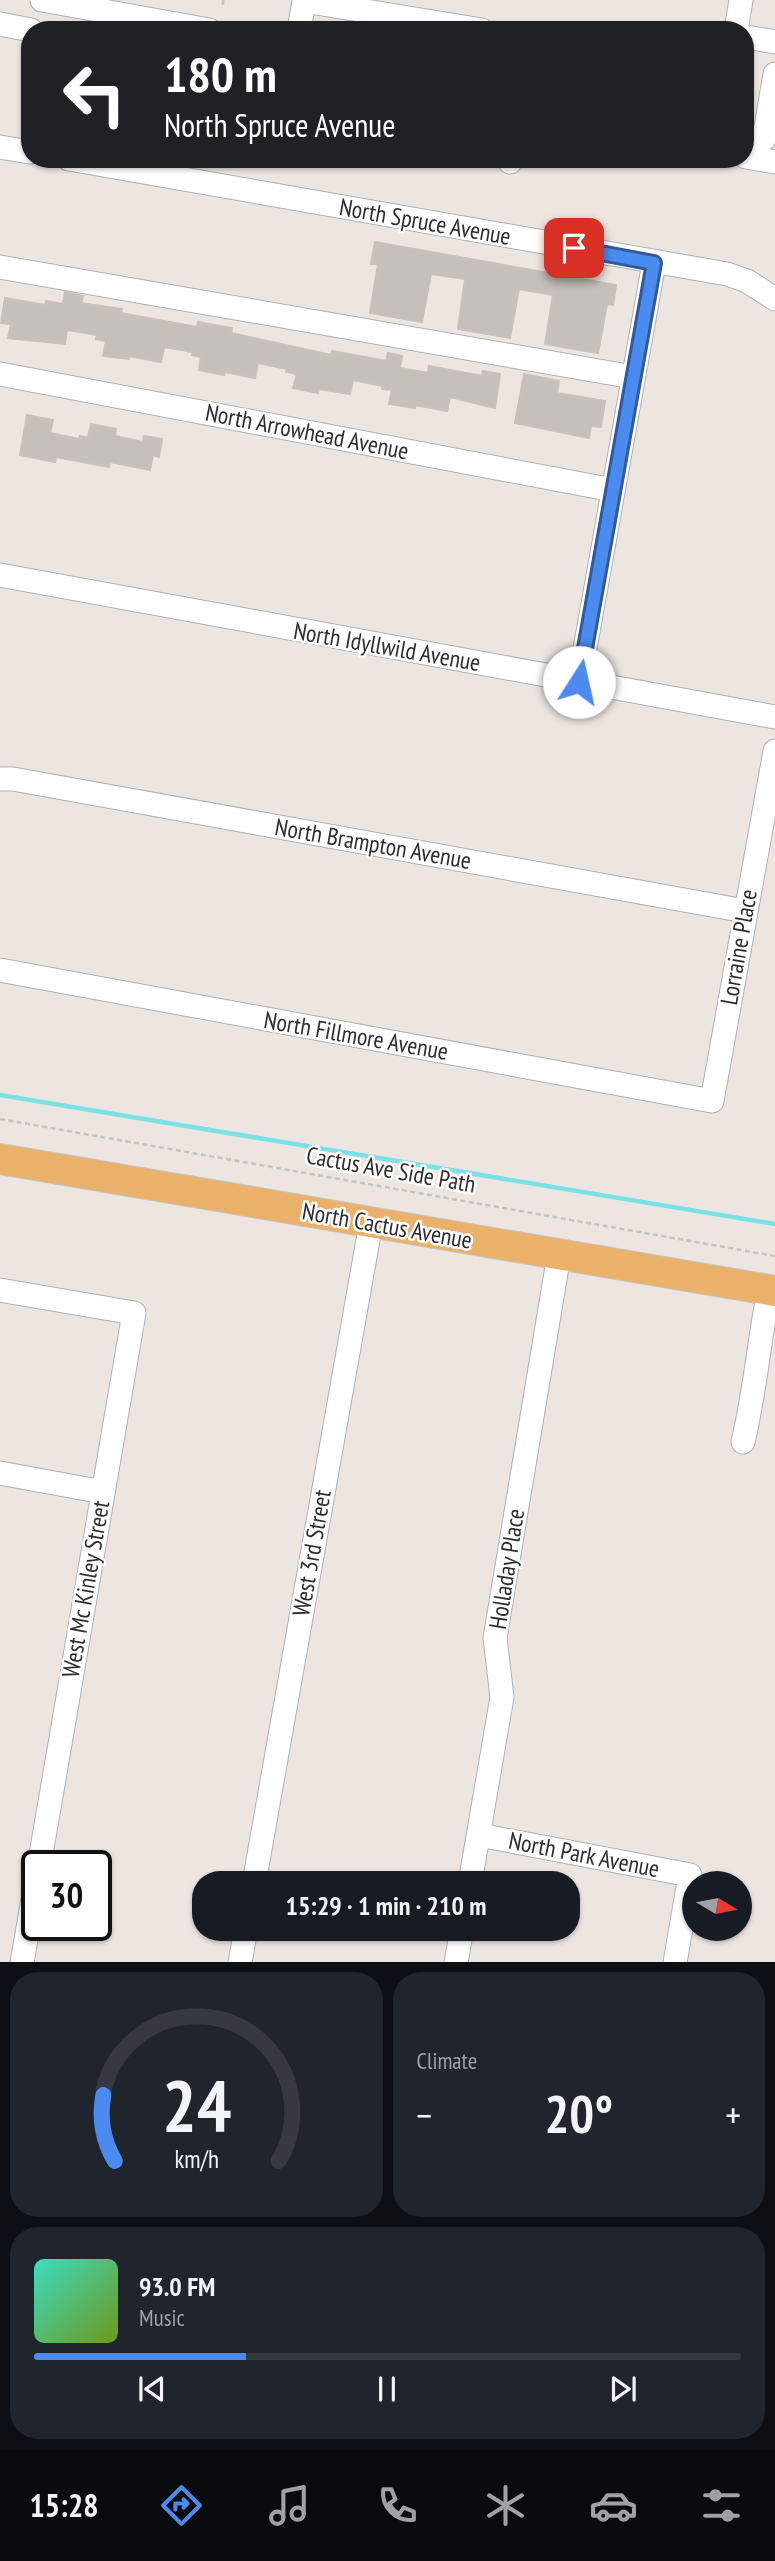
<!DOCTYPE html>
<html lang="en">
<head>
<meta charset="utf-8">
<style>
	body { margin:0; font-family:"PT Sans Narrow",sans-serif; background:#20242c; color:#f1f3f6; height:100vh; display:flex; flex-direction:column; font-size:26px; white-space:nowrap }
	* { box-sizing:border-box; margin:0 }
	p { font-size:23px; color:#9ea1a6 }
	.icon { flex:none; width:38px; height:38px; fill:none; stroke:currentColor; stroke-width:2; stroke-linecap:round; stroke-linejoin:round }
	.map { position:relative; height:1962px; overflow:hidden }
	.details { display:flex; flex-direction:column; gap:10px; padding:10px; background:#0d0f14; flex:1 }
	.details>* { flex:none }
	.hud { position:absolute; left:21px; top:21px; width:733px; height:147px; border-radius:28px; box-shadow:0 2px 5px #0004; background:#202124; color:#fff; overflow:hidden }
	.needle { width:46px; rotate:100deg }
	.fabs { position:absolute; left:682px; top:1871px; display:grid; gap:14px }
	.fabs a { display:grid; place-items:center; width:70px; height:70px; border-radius:50%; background:#171b24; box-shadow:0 2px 5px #0004; font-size:35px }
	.speed { position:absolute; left:21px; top:1850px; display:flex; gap:14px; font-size:35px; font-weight:700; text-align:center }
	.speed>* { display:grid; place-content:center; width:91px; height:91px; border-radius:50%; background:#171b24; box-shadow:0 2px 5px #0004; line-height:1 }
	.speed .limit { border:4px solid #111; border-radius:10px; background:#fff; color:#111 }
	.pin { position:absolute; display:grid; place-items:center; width:60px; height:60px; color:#fff; margin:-30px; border-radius:14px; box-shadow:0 4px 10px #0006 }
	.me { position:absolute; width:77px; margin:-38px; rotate:10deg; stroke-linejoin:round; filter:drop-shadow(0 0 5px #0008) }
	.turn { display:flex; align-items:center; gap:24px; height:147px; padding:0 28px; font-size:32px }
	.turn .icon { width:91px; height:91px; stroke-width:2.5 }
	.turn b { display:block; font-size:49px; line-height:60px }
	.big { font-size:52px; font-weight:700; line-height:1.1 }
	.details .tile { flex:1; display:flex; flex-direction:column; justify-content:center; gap:10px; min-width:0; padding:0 24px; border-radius:28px; background:#20242c }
	.details .dial { align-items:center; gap:0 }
	.dial svg { height:182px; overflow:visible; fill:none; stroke:#363941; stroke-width:7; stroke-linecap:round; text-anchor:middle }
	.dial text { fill:#f1f3f6; stroke:none }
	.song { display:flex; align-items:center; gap:21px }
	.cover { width:84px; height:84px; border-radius:10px; background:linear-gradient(135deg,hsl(170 70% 55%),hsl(80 70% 35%)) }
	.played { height:7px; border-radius:4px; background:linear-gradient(90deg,#4b8bef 30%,#363941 30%) }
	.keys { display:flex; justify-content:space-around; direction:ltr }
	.heat { display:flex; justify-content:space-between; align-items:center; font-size:38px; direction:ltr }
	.details .tiles { flex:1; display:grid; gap:10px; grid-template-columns:1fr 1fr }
	.tile:last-child { grid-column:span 2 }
	.trip { position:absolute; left:192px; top:1871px; width:388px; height:70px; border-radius:28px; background:#171b24; box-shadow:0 2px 5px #0004; font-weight:700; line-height:70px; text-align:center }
	.dock { display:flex; height:112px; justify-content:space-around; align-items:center; background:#090b0e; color:#9ea1a6 }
	.dock .icon { width:49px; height:49px }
	.dock .active { color:#4b8bef }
	.dock b { font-size:32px; color:#f1f3f6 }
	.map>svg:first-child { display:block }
</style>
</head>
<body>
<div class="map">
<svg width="775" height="1963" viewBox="0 0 775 1963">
	<rect width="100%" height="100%" fill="#ede5e0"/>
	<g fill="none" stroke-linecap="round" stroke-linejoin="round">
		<path stroke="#7be1e8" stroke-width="4.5" d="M0,1095l775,129"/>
	</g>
	<path fill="#c6c0bc" stroke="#c9c1ba" stroke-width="2" d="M375,242l241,43 -3,20 -6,-1 -9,49 -53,-9 8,-49 -34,-6 -9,49 -52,-9 7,-50 -34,-5 -9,48 -52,-9 8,-49h-7z
		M65,292l18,4 -2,7 41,6 -1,4 76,14 1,-5 34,6 -1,5 100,22 1,-4 54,10 2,-8 14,3 -2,12 28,5 1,-7 53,10 1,-5 17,3 -5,34 -45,-11 -3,14 -32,-6v3l-26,-4 3,-14 -10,-1 1,-3 -30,-6 -3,14 -31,-5 -1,4 -25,-5 4,-14 -11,-2 1,-3 -29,-6 -3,15 -30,-6 -1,3 -25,-5 2,-13 -9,-2 1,-3 -29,-5 -3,15 -32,-6v3l-26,-3 3,-15 -10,-2 1,-4 -30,-5 -2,14 -57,-6 3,-14 -10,-1 4,-25 40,7 1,-4 17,3z
		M524,374l35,7 -2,12 48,8 -4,26 -10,-1 -2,12 -74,-15z
		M27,415l26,5 -3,13 29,6 1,-3 8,1 3,-13 25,5 -1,7 28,6 1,-6 18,3 -3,18 -6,-2 -3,15 -40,-8 -1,5 -53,-10 -1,5 -35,-7z"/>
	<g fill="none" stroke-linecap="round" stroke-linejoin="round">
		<g stroke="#adb1b8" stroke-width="25">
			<path id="minor" d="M42,0l167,30
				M0,24l31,6
				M299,30l5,-29 178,29
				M736,30l5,-30
				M746,37l29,5
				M746,136l18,3 11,-65
				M0,147l30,5
				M746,157l29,5
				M69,159l658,115 20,7 28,18
				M510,162l1,-3
				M0,267l633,110
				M0,374l613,116
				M0,575l775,142
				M579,682l75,-419
				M0,779h13l732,132
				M0,970l712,131 63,-350
				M0,1290l134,23 -95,553
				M743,1442c12,-50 16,-101 26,-152
				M0,1473l103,19
				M479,1835l211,40 -15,88
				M254,1883l117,-660
				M470,1883l32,-186 -7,-59 64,-383
				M22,1963l15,-87
				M240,1963l6,-35
				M456,1963l6,-35"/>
		</g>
		<g stroke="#c4c4c4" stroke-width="32">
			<path id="major" d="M0,1159l775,132"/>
		</g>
		<path stroke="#c4c4c4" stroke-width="2.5" stroke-dasharray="5 3.5" stroke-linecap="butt" d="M223,5v-5
			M0,1119l775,137"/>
		<use href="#minor" stroke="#fff" stroke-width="23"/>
		<use href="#major" stroke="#e9b16a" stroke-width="30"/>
	</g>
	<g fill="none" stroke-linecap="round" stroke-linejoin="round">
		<g stroke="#315a9b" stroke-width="18">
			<path id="route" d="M574,248l80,15 -75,419"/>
		</g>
		<use href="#route" stroke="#4b8bef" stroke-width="12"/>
	</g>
	<g text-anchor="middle" stroke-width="5" stroke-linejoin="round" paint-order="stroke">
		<g font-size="24" fill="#2d2d2d" stroke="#fff">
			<text transform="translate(425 222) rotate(10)" y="8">North Spruce Avenue</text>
			<text transform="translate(307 432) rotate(11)" y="8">North Arrowhead Avenue</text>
			<text transform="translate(387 647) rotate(10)" y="8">North Idyllwild Avenue</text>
			<text transform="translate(373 844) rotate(10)" y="8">North Brampton Avenue</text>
			<text transform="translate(739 947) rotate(-80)" y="8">Lorraine Place</text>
			<text transform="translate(356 1036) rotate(10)" y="8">North Fillmore Avenue</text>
			<text transform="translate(391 1170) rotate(10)" y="8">Cactus Ave Side Path</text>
			<text transform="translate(387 1226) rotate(10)" y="8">North Cactus Avenue</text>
			<text transform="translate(312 1553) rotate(-80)" y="8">West 3rd Street</text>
			<text transform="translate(507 1569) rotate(-81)" y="8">Holladay Place</text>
			<text transform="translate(86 1589) rotate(-80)" y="8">West Mc Kinley Street</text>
			<text transform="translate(584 1855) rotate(11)" y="8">North Park Avenue</text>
		</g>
	</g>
</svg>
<div class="fabs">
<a><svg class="needle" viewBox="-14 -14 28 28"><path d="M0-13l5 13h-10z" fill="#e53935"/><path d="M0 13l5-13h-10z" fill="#9ea1a6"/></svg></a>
</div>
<div class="speed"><div class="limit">30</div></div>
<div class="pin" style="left:574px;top:248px;background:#d93025"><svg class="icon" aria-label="arrive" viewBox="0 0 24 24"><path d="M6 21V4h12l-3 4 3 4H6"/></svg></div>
<svg class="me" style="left:579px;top:682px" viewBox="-20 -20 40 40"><circle r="19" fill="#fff"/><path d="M0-13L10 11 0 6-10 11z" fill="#4b8bef"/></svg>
<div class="trip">15:29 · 1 min · 210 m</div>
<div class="hud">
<div class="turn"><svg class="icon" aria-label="left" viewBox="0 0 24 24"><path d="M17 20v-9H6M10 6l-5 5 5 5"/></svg><div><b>180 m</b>North Spruce Avenue</div></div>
</div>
</div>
<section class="details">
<div class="tiles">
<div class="tile dial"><svg viewBox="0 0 100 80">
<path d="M14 69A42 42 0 1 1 86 69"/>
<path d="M14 69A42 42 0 0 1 9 40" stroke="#4b8bef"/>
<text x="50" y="56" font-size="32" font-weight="700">24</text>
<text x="50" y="72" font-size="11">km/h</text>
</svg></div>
<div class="tile"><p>Climate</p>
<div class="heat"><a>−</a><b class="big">20°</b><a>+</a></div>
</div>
<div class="tile">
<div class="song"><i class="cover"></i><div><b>93.0 FM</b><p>Music</p></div></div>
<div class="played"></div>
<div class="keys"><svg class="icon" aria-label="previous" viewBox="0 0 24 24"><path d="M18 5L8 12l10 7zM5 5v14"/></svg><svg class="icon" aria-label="pause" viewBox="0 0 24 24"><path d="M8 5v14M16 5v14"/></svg><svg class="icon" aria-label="next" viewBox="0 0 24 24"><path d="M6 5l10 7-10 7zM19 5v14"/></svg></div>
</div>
</div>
</section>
<nav class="dock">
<b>15:28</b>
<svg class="icon active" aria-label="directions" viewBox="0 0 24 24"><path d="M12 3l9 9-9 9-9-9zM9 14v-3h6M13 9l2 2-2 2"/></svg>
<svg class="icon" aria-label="music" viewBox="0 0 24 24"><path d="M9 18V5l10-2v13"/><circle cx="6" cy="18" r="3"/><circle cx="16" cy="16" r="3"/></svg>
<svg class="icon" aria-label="phone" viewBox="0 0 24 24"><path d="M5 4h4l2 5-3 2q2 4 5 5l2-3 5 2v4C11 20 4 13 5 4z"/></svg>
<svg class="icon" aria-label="climate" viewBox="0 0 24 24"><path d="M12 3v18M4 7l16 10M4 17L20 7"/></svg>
<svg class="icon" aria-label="car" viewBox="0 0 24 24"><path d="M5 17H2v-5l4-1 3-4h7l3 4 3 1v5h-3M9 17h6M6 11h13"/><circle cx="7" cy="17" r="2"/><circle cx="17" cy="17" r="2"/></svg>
<svg class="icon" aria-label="filters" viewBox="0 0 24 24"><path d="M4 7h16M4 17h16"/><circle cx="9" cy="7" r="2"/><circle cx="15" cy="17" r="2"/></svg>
</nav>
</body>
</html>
